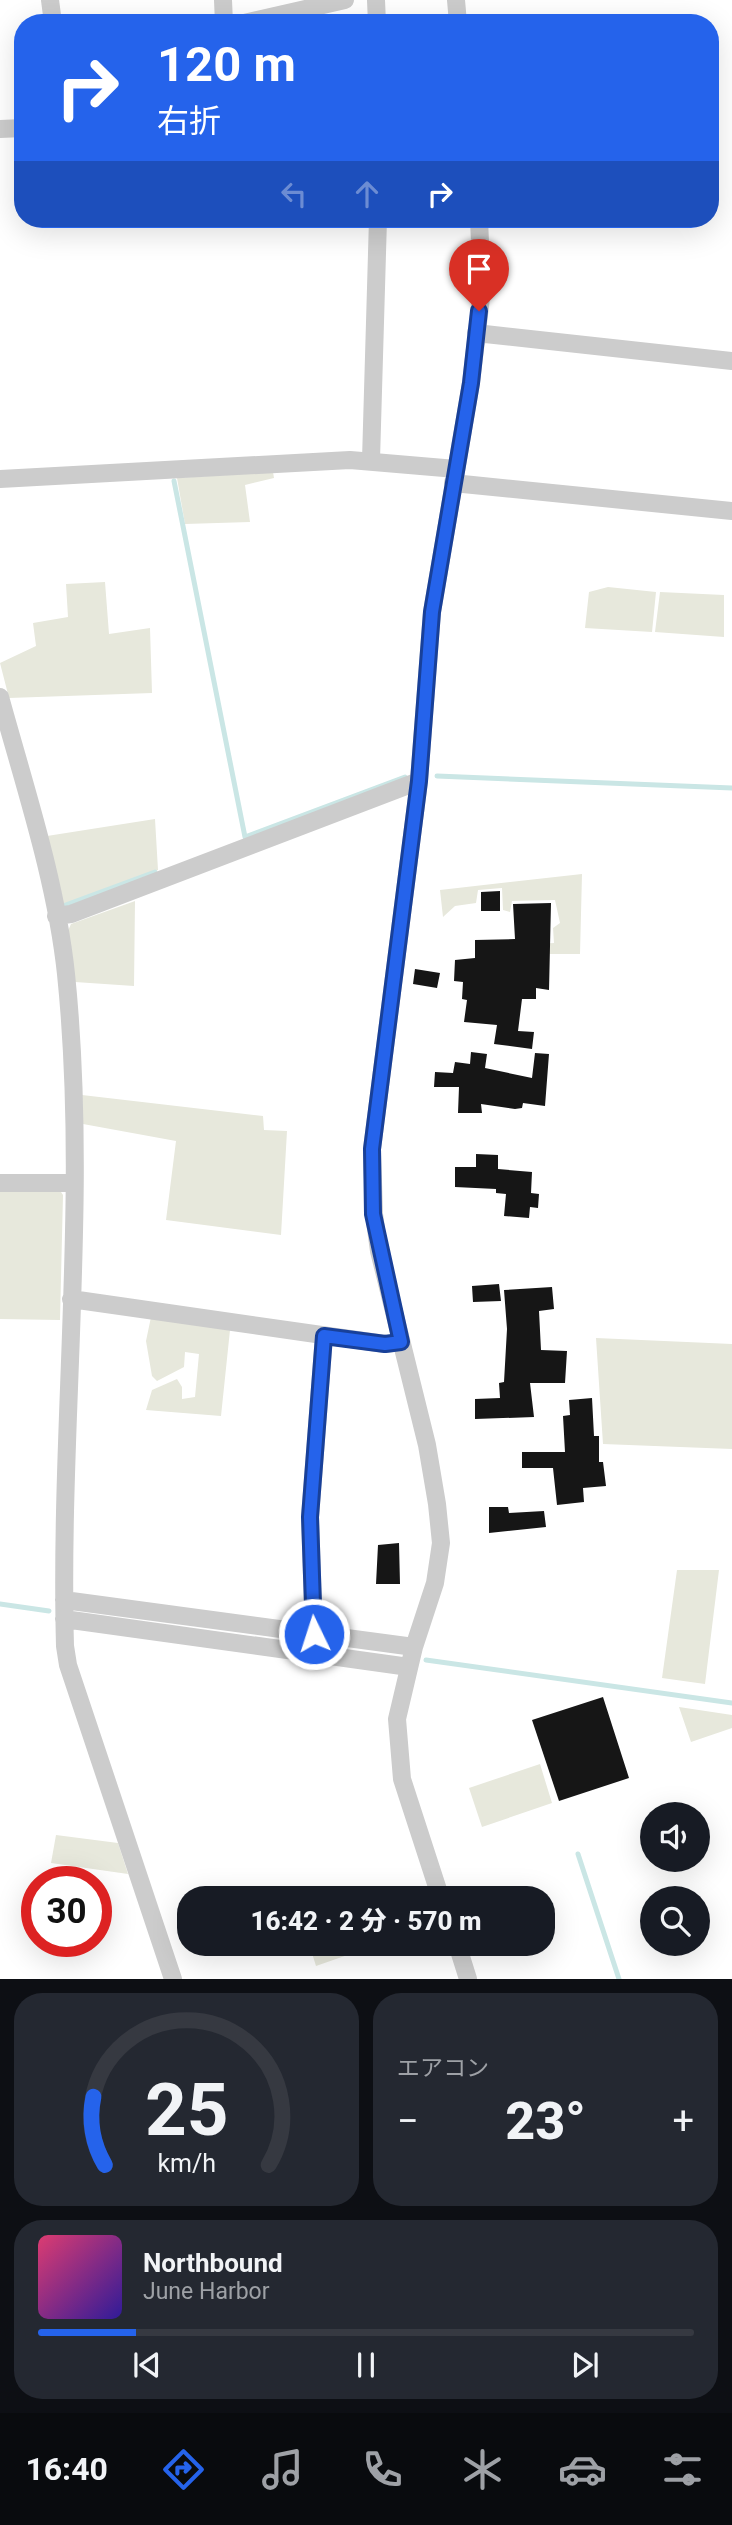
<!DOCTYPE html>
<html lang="ja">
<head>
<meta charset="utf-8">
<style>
	body { margin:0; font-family:Roboto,"Noto Sans JP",sans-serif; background:#242831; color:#f1f3f6; height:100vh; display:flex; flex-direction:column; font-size:26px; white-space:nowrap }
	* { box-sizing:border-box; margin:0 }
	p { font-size:23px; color:#9ea1a6 }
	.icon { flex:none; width:38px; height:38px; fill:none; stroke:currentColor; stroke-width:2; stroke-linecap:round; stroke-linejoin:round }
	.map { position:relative; height:1979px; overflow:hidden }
	.details { display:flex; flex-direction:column; gap:14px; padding:14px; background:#0d0f14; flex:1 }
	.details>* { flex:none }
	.hud { position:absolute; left:14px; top:14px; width:705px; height:214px; border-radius:28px; box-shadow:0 7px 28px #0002; background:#2563eb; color:#fff; overflow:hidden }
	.buttons { position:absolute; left:640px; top:1802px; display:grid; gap:14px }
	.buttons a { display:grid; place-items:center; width:70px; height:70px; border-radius:50%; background:#171b24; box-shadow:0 7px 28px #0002; font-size:35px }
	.speed { position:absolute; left:21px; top:1866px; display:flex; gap:14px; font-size:35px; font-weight:700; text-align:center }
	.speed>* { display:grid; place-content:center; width:91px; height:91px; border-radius:50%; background:#171b24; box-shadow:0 7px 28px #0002; line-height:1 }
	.speed .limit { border:10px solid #d22; background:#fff; color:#111 }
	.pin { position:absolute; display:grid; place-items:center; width:60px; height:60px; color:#fff; margin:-72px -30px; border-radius:50% 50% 50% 0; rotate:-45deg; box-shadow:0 0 7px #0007 }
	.pin .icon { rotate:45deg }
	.me { position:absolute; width:77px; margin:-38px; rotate:356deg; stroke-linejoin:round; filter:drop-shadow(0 0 5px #0008) }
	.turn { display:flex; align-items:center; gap:24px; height:147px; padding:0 28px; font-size:32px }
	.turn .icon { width:91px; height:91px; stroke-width:2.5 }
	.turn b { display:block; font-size:49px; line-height:60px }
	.lanes { display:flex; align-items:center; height:66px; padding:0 28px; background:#0003; justify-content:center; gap:35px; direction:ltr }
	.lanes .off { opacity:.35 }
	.big { font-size:52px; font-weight:800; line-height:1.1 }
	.details .card { flex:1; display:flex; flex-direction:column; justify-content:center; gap:10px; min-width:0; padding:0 24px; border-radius:28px; background:#242831 }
	.details .dial { align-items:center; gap:0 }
	.dial svg { height:182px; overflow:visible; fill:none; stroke:#363941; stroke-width:7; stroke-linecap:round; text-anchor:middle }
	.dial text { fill:#f1f3f6; stroke:none }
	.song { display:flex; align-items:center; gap:21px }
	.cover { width:84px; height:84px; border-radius:10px; background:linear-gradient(135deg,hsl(340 70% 55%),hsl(250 70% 35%)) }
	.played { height:7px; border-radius:4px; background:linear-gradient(90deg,#2563eb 15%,#363941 15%) }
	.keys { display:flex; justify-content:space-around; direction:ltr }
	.heat { display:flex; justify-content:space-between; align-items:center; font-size:38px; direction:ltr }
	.details .tiles { flex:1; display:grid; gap:14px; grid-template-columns:1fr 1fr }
	.card:last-child { grid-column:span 2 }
	.trip { position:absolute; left:177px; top:1886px; width:378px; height:70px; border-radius:28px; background:#171b24; box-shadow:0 7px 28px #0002; font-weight:800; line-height:70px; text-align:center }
	.tabs { display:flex; height:112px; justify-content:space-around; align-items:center; background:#090b0e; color:#9ea1a6 }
	.tabs .icon { width:49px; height:49px }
	.tabs .active { color:#2563eb }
	.tabs b { font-size:32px; color:#f1f3f6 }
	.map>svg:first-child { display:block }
</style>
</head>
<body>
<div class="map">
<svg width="732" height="1979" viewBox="0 0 732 1979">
	<rect width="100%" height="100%" fill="#fff"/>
	<path fill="#e7e8dc" d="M273,472l1,6 -29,7 5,37 -65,2 -8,-46z
		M105,582l4,52 41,-6 2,65 -143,5 -9,-35 36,-17 -3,-23 35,-6 -2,-33z
		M608,587l48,5 -4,40 -67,-4 4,-36z
		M660,592l64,3v42l-69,-5z
		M155,819l3,51 -95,35 -16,-69z
		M582,874l-2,80h-58l-1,-9 33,-2 -1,-15 7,-5 -5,-23 -43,1 -2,11 -7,-2 -1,-22 -24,2 -2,13 -21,3 -12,11 -3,-27z
		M135,901l-1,85 -59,-4 -8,-49 4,-9z
		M82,1095l181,21 1,14 23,1 -6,104 -115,-15 10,-79 -93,-17z
		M0,1192h61l2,3 -3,125 -60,-1z
		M151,1317l79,13 -9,86 -75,-6 6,-20 25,-11 5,8v12l13,-2 4,-43 -14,-2 -1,15 -27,14 -5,-5 -6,-35z
		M596,1338l136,6v105l-129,-5z
		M677,1570h42l-14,114 -43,-6z
		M679,1707l53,8v13l-41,14z
		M540,1764l12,39 -70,24 -13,-39z
		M56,1835l62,8 10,31 -77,-11z
		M329,1944h50l-63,22 -5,-16z"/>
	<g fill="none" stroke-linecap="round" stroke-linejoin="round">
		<path stroke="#cae6e5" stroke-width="5" d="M174,481l71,356 160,-60
			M437,776l295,12
			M63,906l92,-34
			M0,1604l49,7
			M426,1660l306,43
			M578,1854l41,125"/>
	</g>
	<path fill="#161616" d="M500,891v20h-19v-19z
		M551,903l-2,87 -13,-2v11h-14l-4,32 16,1 -2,17 -38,-5 3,-19 -33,-3 3,-22 -5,-1 1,-17 -9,-1 1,-21 20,-2v-18l40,-1 -2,-35z
		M415,969l25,4 -3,15 -24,-4z
		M471,1052l16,2 -2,14 47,10 3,-25 14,1 -4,52 -22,-3 -1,5 -7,1 -34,-5 1,9h-24l1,-26h-25l1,-15 18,1 2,-11 15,2z
		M476,1154l22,1v14l34,3 -1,21 8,1 -1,14 -8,-1 -1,11 -25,-2 2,-22 -10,-1v-4l-41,-2v-20h21z
		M499,1284l2,17 -28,1 -1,-16z
		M552,1287l2,22 -15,2 2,39 26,1 -2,32h-35l4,34 -59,2v-20l25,-1 -1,-15 5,-1 3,-53 -3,-39z
		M592,1398l2,38h5v26h4l3,24 -23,2 1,14 -27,3 -4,-37h-31v-16h43l-2,-36 7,-1 -1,-15z
		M489,1507h19l1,6 35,-2 2,16 -57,6z
		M399,1543l1,41h-24l2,-39z
		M603,1697l26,81 -70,23 -27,-81z"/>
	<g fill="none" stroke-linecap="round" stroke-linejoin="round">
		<path stroke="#ccc" stroke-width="18" d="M50,0l3,23
			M223,0l1,23
			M376,0l1,23
			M456,0l2,23
			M244,23l101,-23
			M0,129l23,-1
			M476,333l256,28
			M371,460l7,-241
			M0,479l350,-19 106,9
			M453,483l279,28
			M0,697c25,91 56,183 66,277 23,224 -7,449 -1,672l3,19 105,314
			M56,916l15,-2 348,-133
			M0,1183h74
			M71,1299l314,45 16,-2
			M64,1600l350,47
			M64,1619l345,48
			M314,1634l-4,-117 14,-181
			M441,1899l-39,-120 -5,-60 17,-72 21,-64 6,-40 -4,-39 -10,-59 -48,-194 -5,-37 -2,-65 47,-368 13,-169 39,-229 11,-94 -3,-70
			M457,1944l11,35"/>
	</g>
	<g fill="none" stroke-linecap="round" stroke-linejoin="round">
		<g stroke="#184099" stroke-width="18">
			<path id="route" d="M314,1634l-4,-117 14,-181 61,8 16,-2 -28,-128 -1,-65 47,-368 13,-169 39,-229 8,-72"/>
		</g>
		<use href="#route" stroke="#2563eb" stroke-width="12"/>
	</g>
</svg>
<div class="buttons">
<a><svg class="icon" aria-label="sound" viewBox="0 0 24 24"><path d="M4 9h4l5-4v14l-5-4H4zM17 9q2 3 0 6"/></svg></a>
<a><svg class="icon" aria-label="search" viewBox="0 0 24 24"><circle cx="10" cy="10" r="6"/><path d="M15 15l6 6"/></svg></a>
</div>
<div class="speed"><div class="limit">30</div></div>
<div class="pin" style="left:479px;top:311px;background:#d93025"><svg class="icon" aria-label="arrive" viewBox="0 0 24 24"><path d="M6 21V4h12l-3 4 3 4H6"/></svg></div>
<svg class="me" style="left:314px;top:1634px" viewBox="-20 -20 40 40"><circle r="17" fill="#2563eb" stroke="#fff" stroke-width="3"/><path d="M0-11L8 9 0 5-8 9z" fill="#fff"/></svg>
<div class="trip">16:42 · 2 分 · 570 m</div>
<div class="hud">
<div class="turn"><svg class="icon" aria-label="right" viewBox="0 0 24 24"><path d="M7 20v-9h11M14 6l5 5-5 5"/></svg><div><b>120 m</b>右折</div></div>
<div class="lanes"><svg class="icon off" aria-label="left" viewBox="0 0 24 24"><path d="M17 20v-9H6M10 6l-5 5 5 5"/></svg><svg class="icon off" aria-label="ahead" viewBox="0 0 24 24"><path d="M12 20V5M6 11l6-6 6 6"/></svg><svg class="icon" aria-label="right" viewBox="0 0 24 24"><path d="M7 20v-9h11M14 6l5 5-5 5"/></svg></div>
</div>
</div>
<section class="details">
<div class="tiles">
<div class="card dial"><svg viewBox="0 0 100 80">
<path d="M14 69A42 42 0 1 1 86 69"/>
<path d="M14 69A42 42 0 0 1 9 39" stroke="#2563eb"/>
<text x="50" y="56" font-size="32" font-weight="700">25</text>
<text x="50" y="72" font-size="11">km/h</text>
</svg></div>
<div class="card"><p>エアコン</p>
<div class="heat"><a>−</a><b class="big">23°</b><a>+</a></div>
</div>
<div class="card">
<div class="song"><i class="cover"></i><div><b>Northbound</b><p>June Harbor</p></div></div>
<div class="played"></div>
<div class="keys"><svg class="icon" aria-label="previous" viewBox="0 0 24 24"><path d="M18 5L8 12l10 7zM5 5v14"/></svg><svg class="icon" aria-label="pause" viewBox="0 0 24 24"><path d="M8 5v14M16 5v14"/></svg><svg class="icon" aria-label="next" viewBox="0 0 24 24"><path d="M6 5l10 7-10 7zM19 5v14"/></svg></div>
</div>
</div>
</section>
<nav class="tabs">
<b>16:40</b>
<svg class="icon active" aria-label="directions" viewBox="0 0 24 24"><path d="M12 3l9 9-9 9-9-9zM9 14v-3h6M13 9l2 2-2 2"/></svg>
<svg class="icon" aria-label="music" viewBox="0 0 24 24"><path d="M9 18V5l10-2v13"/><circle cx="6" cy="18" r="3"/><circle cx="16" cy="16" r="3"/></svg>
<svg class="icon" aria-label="phone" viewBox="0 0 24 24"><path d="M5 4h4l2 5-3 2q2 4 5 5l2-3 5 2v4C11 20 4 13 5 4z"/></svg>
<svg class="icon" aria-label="climate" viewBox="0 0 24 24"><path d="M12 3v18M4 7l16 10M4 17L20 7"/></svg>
<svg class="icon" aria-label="car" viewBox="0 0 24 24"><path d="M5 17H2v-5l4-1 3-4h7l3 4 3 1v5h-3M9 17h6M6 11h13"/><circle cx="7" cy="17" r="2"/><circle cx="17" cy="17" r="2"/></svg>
<svg class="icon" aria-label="filters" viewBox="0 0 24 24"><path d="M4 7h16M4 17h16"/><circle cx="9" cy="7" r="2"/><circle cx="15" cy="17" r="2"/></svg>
</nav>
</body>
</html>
